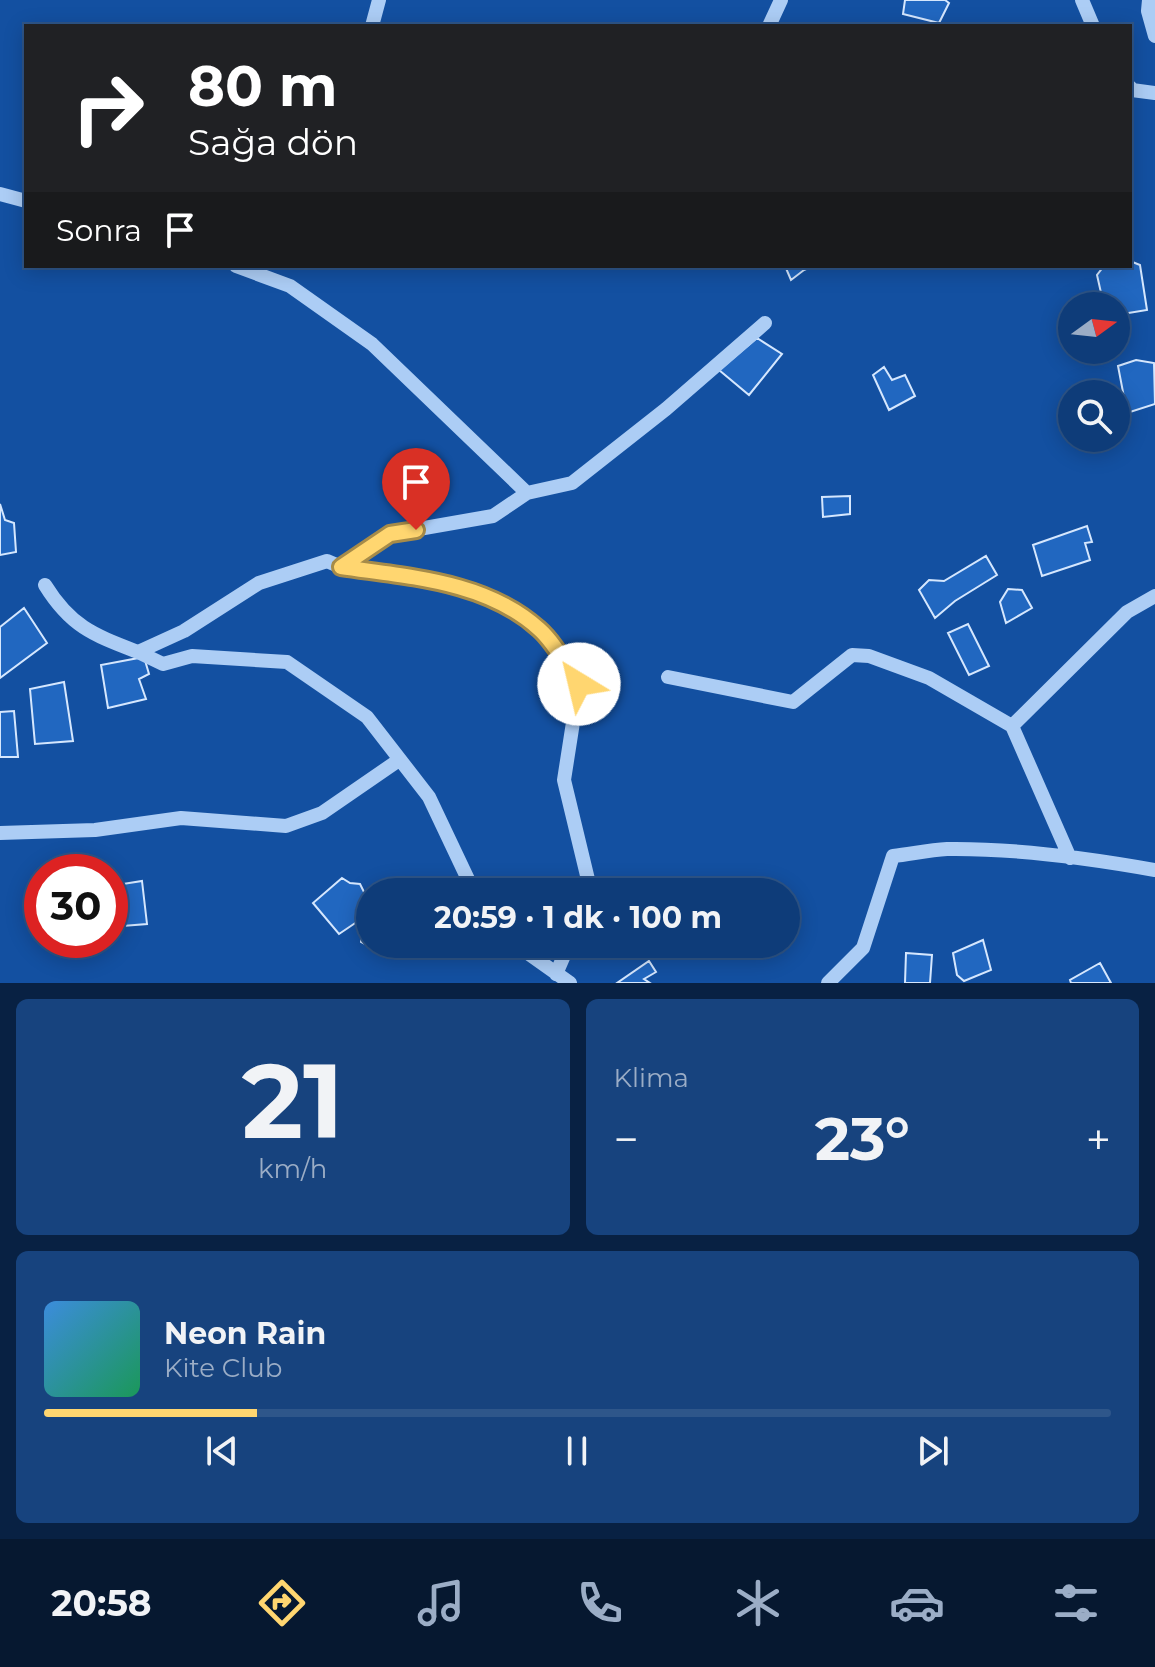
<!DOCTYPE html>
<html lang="tr">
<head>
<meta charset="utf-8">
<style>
	body { margin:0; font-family:Montserrat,sans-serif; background:#17437e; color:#f1f3f6; height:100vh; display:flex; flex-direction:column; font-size:30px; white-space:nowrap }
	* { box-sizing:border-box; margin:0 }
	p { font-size:26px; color:#9badc6 }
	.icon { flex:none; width:44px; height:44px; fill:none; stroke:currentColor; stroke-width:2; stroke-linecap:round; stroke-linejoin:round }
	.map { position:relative; height:983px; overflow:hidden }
	.sheet { display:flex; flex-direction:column; gap:16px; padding:16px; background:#082143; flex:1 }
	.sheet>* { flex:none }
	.top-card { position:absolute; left:24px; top:24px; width:1108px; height:244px; border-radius:0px; box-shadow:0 4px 20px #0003,0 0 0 2px #2e568a; background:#202124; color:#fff; overflow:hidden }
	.needle { width:52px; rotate:75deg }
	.controls { position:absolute; left:1058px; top:292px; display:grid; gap:16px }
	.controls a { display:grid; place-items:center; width:72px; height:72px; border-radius:50%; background:#0e3c79; box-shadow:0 4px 20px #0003,0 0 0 2px #2e568a; font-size:40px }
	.speed { position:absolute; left:24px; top:854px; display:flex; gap:16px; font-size:40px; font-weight:700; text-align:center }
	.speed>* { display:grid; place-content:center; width:104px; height:104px; border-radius:50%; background:#0e3c79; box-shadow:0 4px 20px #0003,0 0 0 2px #2e568a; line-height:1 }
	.speed .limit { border:12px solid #d22; background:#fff; color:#111 }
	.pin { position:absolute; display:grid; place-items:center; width:68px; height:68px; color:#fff; margin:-82px -34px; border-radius:50% 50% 50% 0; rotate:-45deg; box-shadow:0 0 8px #0007 }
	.pin .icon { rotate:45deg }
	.me { position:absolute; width:88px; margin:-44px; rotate:324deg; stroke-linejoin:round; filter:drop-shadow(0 0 6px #0008) }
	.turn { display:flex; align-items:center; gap:28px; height:168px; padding:0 32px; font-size:36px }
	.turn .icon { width:104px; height:104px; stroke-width:2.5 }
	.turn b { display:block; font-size:56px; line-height:68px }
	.then { display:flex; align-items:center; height:76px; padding:0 32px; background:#0003; gap:16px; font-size:30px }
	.big { font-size:60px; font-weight:700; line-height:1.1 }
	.sheet .card { flex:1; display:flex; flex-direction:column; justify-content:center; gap:12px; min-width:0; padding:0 28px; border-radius:12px; background:#17437e }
	.sheet .dial { align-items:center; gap:0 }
	.dial b { font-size:104px; line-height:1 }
	.song { display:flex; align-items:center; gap:24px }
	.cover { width:96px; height:96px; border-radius:12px; background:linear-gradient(135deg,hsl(210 70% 55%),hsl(150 70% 35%)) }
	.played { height:8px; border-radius:4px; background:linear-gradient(90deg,#ffd670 20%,#2e568a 20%) }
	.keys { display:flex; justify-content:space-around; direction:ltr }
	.heat { display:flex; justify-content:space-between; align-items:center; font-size:44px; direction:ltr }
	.sheet .tiles { flex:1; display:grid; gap:16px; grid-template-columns:1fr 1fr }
	.card:last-child { grid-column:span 2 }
	.trip { position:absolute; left:356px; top:878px; width:444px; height:80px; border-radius:40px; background:#0e3c79; box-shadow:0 4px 20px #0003,0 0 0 2px #2e568a; font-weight:700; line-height:80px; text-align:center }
	.dock { display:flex; height:128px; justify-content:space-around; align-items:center; background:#061830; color:#9badc6 }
	.dock .icon { width:56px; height:56px }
	.dock .on { color:#ffd670 }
	.dock b { font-size:36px; color:#f1f3f6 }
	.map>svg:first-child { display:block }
</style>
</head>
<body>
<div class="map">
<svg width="1155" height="983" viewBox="0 0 1155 983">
	<rect width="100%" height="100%" fill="#1350a1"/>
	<path fill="#2167c0" stroke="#d5e7fe" stroke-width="2" d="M905,0h40l4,3 -10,20 -36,-9z
		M1130,261l10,4 7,45 -31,5v-9h-12l-7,-31 7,-9h26z
		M785,266h28l-9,4 -13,10z
		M757,338l25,16 -33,41 -30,-25z
		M1136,360l18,3 1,41 -28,9 -9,-47z
		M884,367l8,13 13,-5 10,21 -26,14 -16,-35z
		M850,496v18l-27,3 -1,-20z
		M0,504l5,16 9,3 2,29 -16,3z
		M1087,526l5,16 -7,1 5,17 -48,16 -9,-31z
		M986,556l11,19 -42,26 -20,17 -16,-28 10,-10 15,1z
		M1008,589l14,1 10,18 -26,15 -6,-21z
		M24,608l23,35 -47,35v-51z
		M968,624l21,42 -20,9 -21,-42z
		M144,657l5,17 -10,5 7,20 -38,9 -7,-43z
		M64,682l9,59 -38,3 -5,-55z
		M14,711l4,46h-18v-45z
		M342,878l8,5 10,1 10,20v9l-31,21 -26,-31z
		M142,881l5,43 -37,3v-41z
		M370,925v19h30l-10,13 -29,-15 2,-15z
		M983,940l8,30 -27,11 -7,-6 -4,-22z
		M906,953l26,2 -2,28h-25z
		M649,961l7,11 -12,7 6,4h-33z
		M1100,963l11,20h-40l-1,-3z"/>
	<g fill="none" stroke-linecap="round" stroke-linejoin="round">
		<path stroke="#accdf5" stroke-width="14" d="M1082,0l11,26
			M1149,0l-1,11 7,25
			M372,26l7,-26
			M769,26l12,-26
			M1130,87l2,3 23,3
			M0,194l26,7
			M236,266l54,20 82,58 155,149
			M341,567c68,10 145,14 198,62 16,14 28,38 40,55l-15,96 27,112
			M45,585c26,42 49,50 93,67
			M668,677l125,25 59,-47 17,1 60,22 83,48 58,132
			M1012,726l115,-114 28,-16
			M0,833l95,-3 86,-12 105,8 36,-13 77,-53
			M474,892l-45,-95 -62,-80 -80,-55 -95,-6 -29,8 -25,-12 46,-21 75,-48 68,-22 14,6 49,-33 103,-18 34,-23 45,-10 94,-74 99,-86
			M515,944l55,39
			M556,974l13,-30
			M828,983l35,-35 30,-92c18,-2 36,-6 54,-7 69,-1 141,9 208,21"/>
	</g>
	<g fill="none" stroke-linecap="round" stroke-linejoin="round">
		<g stroke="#a68b49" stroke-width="20">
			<path id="route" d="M416,530l-26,4 -49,33c68,10 145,14 198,62 16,14 28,38 40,55"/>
		</g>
		<use href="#route" stroke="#ffd670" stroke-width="14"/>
	</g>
</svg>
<div class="controls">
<a><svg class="needle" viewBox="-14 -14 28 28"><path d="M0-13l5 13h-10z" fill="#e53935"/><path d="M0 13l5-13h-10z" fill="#9badc6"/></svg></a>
<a><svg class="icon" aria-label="search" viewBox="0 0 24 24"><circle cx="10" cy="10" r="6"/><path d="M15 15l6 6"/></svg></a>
</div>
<div class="speed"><div class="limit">30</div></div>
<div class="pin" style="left:416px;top:530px;background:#d93025"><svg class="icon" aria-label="arrive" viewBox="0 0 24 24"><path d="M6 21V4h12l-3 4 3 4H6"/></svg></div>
<svg class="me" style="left:579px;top:684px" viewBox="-20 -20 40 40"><circle r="19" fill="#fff"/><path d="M0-13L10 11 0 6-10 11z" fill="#ffd670"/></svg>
<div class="trip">20:59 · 1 dk · 100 m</div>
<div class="top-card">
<div class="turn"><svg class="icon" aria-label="right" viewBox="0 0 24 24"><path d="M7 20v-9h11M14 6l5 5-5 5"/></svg><div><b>80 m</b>Sağa dön</div></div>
<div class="then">Sonra<svg class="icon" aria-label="arrive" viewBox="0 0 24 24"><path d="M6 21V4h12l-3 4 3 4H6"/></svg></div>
</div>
</div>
<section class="sheet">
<div class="tiles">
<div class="card dial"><b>21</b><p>km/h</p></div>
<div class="card"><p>Klima</p>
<div class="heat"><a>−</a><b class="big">23°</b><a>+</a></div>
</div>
<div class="card">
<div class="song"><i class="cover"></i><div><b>Neon Rain</b><p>Kite Club</p></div></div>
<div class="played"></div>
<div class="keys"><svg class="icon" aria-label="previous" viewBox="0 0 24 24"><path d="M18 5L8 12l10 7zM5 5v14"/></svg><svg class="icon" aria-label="pause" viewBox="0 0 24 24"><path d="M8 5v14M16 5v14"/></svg><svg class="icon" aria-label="next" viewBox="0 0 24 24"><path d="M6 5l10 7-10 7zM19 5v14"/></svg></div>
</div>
</div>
</section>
<nav class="dock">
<b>20:58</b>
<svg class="icon on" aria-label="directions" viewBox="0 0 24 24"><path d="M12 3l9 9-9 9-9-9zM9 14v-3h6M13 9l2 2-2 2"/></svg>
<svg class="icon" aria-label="music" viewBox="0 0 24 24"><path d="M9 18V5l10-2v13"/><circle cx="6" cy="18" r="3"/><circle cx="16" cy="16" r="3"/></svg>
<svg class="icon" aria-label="phone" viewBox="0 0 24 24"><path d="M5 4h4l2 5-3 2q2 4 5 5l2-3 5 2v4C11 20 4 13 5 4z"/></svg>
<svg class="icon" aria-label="climate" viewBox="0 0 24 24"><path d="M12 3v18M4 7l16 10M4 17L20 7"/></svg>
<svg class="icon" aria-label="car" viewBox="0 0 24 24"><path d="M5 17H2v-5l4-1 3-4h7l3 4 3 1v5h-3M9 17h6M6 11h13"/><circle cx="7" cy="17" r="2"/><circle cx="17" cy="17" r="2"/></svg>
<svg class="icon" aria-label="filters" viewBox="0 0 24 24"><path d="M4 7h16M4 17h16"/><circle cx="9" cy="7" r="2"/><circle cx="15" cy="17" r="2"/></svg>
</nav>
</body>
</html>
